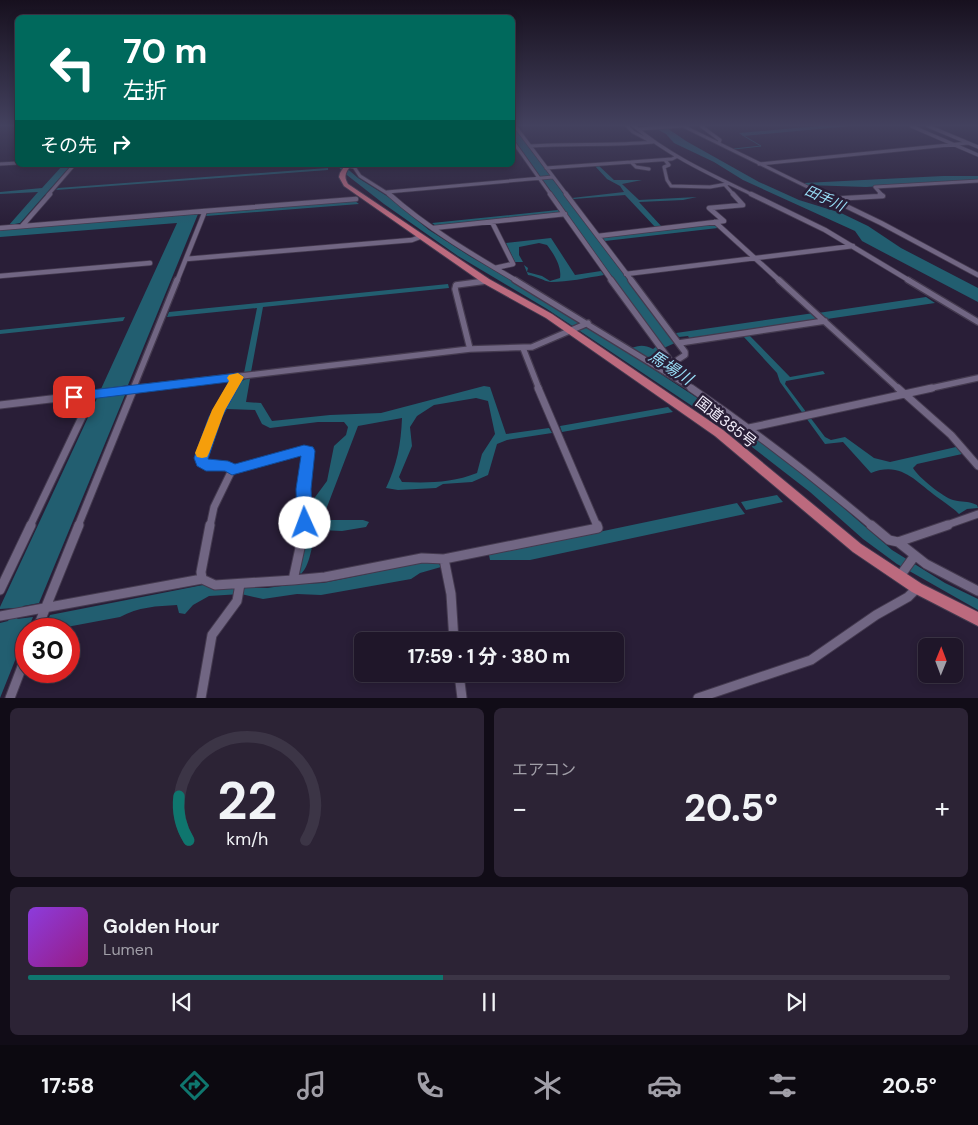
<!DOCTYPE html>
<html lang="ja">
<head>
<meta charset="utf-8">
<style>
	body { margin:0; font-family:"DM Sans","Noto Sans JP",sans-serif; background:#2c2335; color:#f1f3f6; height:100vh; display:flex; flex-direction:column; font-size:19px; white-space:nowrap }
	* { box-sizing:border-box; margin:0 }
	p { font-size:16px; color:#a19fa8 }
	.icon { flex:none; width:28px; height:28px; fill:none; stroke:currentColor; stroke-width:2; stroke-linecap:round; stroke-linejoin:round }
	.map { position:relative; height:698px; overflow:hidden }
	.side { display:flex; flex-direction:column; gap:10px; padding:10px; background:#110c17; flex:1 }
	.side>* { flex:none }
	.hud { position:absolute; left:15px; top:15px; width:500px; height:152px; border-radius:8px; box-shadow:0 2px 8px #0003,0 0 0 1px #3c3546; background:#00695c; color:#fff; overflow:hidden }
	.needle { width:32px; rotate:1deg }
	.controls { position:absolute; left:918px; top:638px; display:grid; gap:10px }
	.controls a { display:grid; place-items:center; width:45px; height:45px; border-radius:8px; background:#1f1629; box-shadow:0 2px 8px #0003,0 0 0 1px #3c3546; font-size:25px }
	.speed { position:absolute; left:15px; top:618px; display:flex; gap:10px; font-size:25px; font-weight:700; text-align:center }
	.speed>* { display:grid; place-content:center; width:65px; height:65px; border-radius:50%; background:#1f1629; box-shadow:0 2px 8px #0003,0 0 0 1px #3c3546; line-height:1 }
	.speed .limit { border:8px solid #d22; background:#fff; color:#111 }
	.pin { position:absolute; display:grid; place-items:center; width:42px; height:42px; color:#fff; margin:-21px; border-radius:10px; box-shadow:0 2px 8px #0006 }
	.me { position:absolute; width:55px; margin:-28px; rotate:358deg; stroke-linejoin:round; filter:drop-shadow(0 0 4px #0008) }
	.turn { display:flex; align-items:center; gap:18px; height:105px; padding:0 25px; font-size:22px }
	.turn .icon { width:65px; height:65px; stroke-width:2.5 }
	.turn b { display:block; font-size:35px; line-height:42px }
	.then { display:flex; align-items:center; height:48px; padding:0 25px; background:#0003; gap:10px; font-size:19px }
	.big { font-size:38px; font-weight:700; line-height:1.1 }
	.side .widget { flex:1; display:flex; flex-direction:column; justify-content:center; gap:8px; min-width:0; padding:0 18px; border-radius:8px; background:#2c2335 }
	.side .dial { align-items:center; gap:0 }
	.dial svg { height:130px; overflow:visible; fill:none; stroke:#3c3546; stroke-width:7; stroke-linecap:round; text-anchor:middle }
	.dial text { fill:#f1f3f6; stroke:none }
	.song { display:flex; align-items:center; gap:15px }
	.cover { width:60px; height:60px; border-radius:8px; background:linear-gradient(135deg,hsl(270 70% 55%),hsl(310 70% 35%)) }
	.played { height:5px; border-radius:2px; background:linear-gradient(90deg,#0f766e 45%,#3c3546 45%) }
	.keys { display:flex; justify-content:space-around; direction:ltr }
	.heat { display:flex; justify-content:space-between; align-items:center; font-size:28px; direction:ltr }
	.side .tiles { flex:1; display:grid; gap:10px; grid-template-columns:1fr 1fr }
	.widget:last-child { grid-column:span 2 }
	.trip { position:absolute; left:354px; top:632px; width:270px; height:50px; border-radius:8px; background:#1f1629; box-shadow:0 2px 8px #0003,0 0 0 1px #3c3546; font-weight:700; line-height:50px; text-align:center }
	.dock { display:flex; height:80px; justify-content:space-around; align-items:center; background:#0c0910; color:#a19fa8 }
	.dock .icon { width:35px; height:35px }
	.dock .active { color:#0f766e }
	.dock b { font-size:22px; color:#f1f3f6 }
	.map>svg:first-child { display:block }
</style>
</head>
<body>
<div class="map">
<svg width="978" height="698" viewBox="0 0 978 698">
	<rect width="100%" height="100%" fill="#291e37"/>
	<path fill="#225e70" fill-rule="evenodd" d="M513,126l162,217 -18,8 4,8 -11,8 93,61 81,63 68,59 53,33 33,16v11l-81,-46 -34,-25 -53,-47 -67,-52 -196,-131 -89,-53 -74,-52 -41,-32 -6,-7h6l15,13 32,20 39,32 42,27 76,43 79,51c9,-5 16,-8 27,-2l7,-5 -147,-206z
		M651,126h13l22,15 73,41 40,18 42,13 27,13 33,22 77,40v14l-101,-53 -15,-8 -7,-10 -112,-51 -29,-18 -40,-19 -8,-9z
		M820,126h31l-108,10 -4,-3z
		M63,165h8l-51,58 -11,2 29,-33 -38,2v-2l42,-4z
		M594,165h4l16,15h28l-20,4 17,16 58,-3 -14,3 -44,2 23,25 -6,1 -31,-33 -51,4 -2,-1 52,-6 -4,-6 -13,-7z
		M328,168v2l-272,20 2,-2z
		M943,176h35v4l-112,7 -59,-2 -3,-2z
		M355,201l4,3 -153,12 1,-4z
		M558,210l2,3 -124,13 -4,-3z
		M198,214l-70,171 -10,2 -4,8h11l-86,208 -16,3 -6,13 16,-2 -5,12h-2v4l-26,65v-75l8,-2 6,-13 -14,1v-2l97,-209 11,-2 4,-8 -11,1 76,-166 -177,14v-7z
		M714,224l4,4 -113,13 -4,-4z
		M551,238l24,37 26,-4 3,4c-18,3 -36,7 -53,7 -8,-1 -14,-6 -23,-7l-4,-10 4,3 -1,4 15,4 8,5 10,-3c2,-11 -6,-24 -13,-33l-8,-2 -20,4v8l4,7h-8l-9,-19z
		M448,284l1,4 -186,19 -12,65 -7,1 13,-65 -90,9 2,-5z
		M926,297l9,6 -108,16 -9,-6z
		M814,313l6,7 -130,19 -2,-3 -9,1 -3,-4z
		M125,317l-2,4 -123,13v-4z
		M749,335l41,42 33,-6 2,3 -39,7 -1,3 40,53 6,3 14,-3 29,21 16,4 66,-15 6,7 -45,10 -4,4c5,9 30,29 40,32 10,3 13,0 24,5l1,3 -11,1 -8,5c-7,-7 -14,-11 -22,-17 -22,-16 -36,-36 -66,-24l-28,-31 -18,2 -45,-62 -3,-9 -34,-37z
		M246,379h4l-4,23 15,1 11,18 58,-6 51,-2 103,-27 6,1 16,47 43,-6 3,5 -45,7 -10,4 -9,31 -16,7 -29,2 -7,4 -38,2 -12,-2c11,-23 15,-44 16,-70l-44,8 -36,94h41l6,2 -3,5 -24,4 -23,-1c-9,13 -7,33 -18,44l-3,-3 10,-34 2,-33 17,-23 7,-35 12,-11 2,-8 -4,-5h-26l-48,6 -8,-4 -7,-14 -28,-1 -1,-2 14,-25zM476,398l12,3 7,33 -13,20 -5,19c-25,10 -49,10 -75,9l-3,-5 13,-31 -2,-19 7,-11 17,-11z
		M668,407l5,5 -111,20 -2,-6z
		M777,495l6,7 -37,8 -5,-8z
		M737,503l8,11 -215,46h-40l-1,-5z
		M438,562l3,5 -21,6 -9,6 -90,16 -24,-1 -34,5 -22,-5 -32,2 -16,9 -8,9 -6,-1 -2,-8c-20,1 -39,2 -57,12l-64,12h-12l6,-14 153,-30 11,3h53l29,-4 27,-1 98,-20z"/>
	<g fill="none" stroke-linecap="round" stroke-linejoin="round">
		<path stroke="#225e70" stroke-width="1" d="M734,149l27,-3 -17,-10"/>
		<g stroke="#443a4f" stroke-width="4.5">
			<path id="minor-far4" d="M515,126l52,69
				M627,126l6,6 17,9
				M634,126c35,30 78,49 119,69
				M683,126l141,69
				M701,126l19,14 -1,3
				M911,126l67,29
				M928,126l50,21
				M639,129l43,-3
				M512,140l39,55
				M530,146c41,-3 82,0 123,-4
				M665,160l4,5 -5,2 3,13 4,6 39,1 17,-3
				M0,164l18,-1
				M759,164l209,-21
				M347,166l7,1 6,9 30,19
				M546,168l85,-6
				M649,169l-13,-2 -5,-5 41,-3 4,-2 -1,-2
				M725,185l9,10
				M387,192l166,-15
				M48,195l26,-30
				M882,195l-7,-8 103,-6"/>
		</g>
		<g stroke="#443a4f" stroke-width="6">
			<path id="minor-far3" d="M389,194c38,34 84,61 128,87
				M550,194l62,87
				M566,194l66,87
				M751,194l74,36 85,51
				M821,194l60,29 97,52
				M830,199l53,-3 -3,-2
				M205,211l151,-12
				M492,222l21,42 -18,4
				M715,222l65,59
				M22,226l28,-32
				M0,228l205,-17 -28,70
				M433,228l132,-14
				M598,236l126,-15 -15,-13 34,-3 -10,-11
				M186,259l226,-19 8,-3
				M626,274l227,-28
				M0,276l150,-13"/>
		</g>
		<g stroke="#443a4f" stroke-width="8">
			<path id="minor-far2" d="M515,280l178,109
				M611,280l61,83
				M631,280l54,72v3l-23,15
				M779,280l120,109
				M908,280l70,42
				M679,343l146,-22
				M523,348l16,41
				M470,349l-15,-60 1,-4 30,-4
				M132,389l338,-40 62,-2 56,-24
				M133,389l44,-109
				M231,389l7,-12
				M927,389l51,-11"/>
		</g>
		<g stroke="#443a4f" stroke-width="9">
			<path id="minor-far1" d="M538,388l59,138
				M691,388c63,43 123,89 181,138
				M898,388l53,47 27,31
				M0,405l143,-17
				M749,428l183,-40
				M232,470l72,-20 4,1 -4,38v37
				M30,526l63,-132
				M78,526l56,-138
				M210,526l4,-19 18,-37c-9,-6 -20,-3 -30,-8l-1,-4 15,-41 16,-29
				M944,526l34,-12"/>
		</g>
		<g stroke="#443a4f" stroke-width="11">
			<path id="minor" d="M871,525l18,15 9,2 50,-17
				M898,542l28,22 52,27
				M444,559l7,35 3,47
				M900,576l13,-18
				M202,579l-1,-7 9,-47
				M293,580l12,-55
				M0,590l31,-65
				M0,616l202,-37 13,6 78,-5 32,-3 97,-19 22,1 154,-31 -1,-3
				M37,629l42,-104
				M459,674l3,24
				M10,698l16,-42
				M201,698l11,-63 25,-34 3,-17
				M698,698l113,-38 65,-45 32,-18 9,-9"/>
		</g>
		<g stroke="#443a4f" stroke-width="2">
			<path id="trunk" d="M345,165h6c-5,7 -8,11 -3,19l141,95 63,35 171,116 138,114 61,40 56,28v14l-66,-34 -59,-40 -138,-116 -169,-118 -63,-35 -139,-97 -5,-9 1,-4z"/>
		</g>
		<use href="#minor-far4" stroke="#716683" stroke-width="3"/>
		<use href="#minor-far3" stroke="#716683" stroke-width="4.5"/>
		<use href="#minor-far2" stroke="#716683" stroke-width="5.5"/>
		<use href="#minor-far1" stroke="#716683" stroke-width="7"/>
		<use href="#minor" stroke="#716683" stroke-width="9"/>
		<use href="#trunk" fill="#bc6a7e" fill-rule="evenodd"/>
	</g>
	<linearGradient id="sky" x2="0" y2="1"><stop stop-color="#17101e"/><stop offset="0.56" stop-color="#43415e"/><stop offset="1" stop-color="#43415e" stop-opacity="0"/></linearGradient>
	<rect width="978" height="224" fill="url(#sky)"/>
	<path fill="#1a73e8" stroke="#114b97" d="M238,373l6,4 -22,40 -14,42 20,2 7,3 69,-19 9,2 2,4 -4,38 2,34 -3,5 -5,2 -6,-2 -2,-5 -1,-34 5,-33 -69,19 -7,-4h-19l-9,-5 -3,-8 15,-41 20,-35 -155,19 -6,-4 6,-5z"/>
	<path fill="#f59e0b" d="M238,373l6,4 -19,33 -16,43 -2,4 -5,1 -5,-1 -2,-4 17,-43 17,-29 -2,-3 2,-3z"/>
	<g text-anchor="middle" stroke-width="5" stroke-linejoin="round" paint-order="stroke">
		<g font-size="14" font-style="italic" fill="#98def7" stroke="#291e37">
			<text transform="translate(825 198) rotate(25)" y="5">田手川</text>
		</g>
		<g font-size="15" fill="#f5f0fd" stroke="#291e37">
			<text transform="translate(726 422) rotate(38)" y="5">国道385号</text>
		</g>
		<g font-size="16" font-style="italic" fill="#98def7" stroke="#291e37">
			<text transform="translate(671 367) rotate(33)" y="6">馬場川</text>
		</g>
	</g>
</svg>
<div class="controls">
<a><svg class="needle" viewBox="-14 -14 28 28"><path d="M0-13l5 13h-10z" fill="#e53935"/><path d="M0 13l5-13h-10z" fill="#a19fa8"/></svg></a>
</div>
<div class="speed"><div class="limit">30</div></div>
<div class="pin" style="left:74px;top:397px;background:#d93025"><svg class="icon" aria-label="arrive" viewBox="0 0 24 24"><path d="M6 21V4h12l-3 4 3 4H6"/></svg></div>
<svg class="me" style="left:305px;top:523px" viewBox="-20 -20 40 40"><circle r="19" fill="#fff"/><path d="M0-13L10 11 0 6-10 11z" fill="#1a73e8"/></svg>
<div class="trip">17:59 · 1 分 · 380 m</div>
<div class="hud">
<div class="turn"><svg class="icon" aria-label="left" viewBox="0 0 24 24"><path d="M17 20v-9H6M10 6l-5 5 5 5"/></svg><div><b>70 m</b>左折</div></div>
<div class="then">その先<svg class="icon" aria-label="right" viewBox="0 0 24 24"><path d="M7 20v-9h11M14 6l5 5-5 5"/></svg></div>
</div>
</div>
<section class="side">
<div class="tiles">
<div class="widget dial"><svg viewBox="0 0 100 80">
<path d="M14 69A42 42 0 1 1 86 69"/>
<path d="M14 69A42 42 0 0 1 8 42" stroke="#0f766e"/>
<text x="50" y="56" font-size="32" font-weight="700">22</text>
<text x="50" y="72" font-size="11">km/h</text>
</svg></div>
<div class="widget"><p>エアコン</p>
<div class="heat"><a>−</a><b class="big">20.5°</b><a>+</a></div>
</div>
<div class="widget">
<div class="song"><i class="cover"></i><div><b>Golden Hour</b><p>Lumen</p></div></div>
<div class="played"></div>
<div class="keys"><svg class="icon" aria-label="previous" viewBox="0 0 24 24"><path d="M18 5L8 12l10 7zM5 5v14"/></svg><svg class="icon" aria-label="pause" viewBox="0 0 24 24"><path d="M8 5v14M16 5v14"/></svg><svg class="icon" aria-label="next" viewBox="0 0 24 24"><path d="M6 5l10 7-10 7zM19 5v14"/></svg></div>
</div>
</div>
</section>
<nav class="dock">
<b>17:58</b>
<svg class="icon active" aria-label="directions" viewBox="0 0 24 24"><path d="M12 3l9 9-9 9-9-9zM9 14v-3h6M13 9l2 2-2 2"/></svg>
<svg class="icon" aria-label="music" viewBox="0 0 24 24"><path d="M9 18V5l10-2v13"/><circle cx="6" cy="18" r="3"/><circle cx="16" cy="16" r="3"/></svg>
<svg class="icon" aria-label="phone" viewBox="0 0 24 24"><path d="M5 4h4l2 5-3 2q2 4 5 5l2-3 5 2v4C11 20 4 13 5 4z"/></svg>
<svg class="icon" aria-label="climate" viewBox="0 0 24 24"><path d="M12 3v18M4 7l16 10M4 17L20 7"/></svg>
<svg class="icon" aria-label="car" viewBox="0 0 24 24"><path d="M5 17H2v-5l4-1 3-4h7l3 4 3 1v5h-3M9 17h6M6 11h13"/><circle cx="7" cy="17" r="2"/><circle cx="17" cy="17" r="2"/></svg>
<svg class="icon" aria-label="filters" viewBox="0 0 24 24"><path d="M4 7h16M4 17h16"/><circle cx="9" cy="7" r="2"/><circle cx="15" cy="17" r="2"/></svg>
<b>20.5°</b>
</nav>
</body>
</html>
